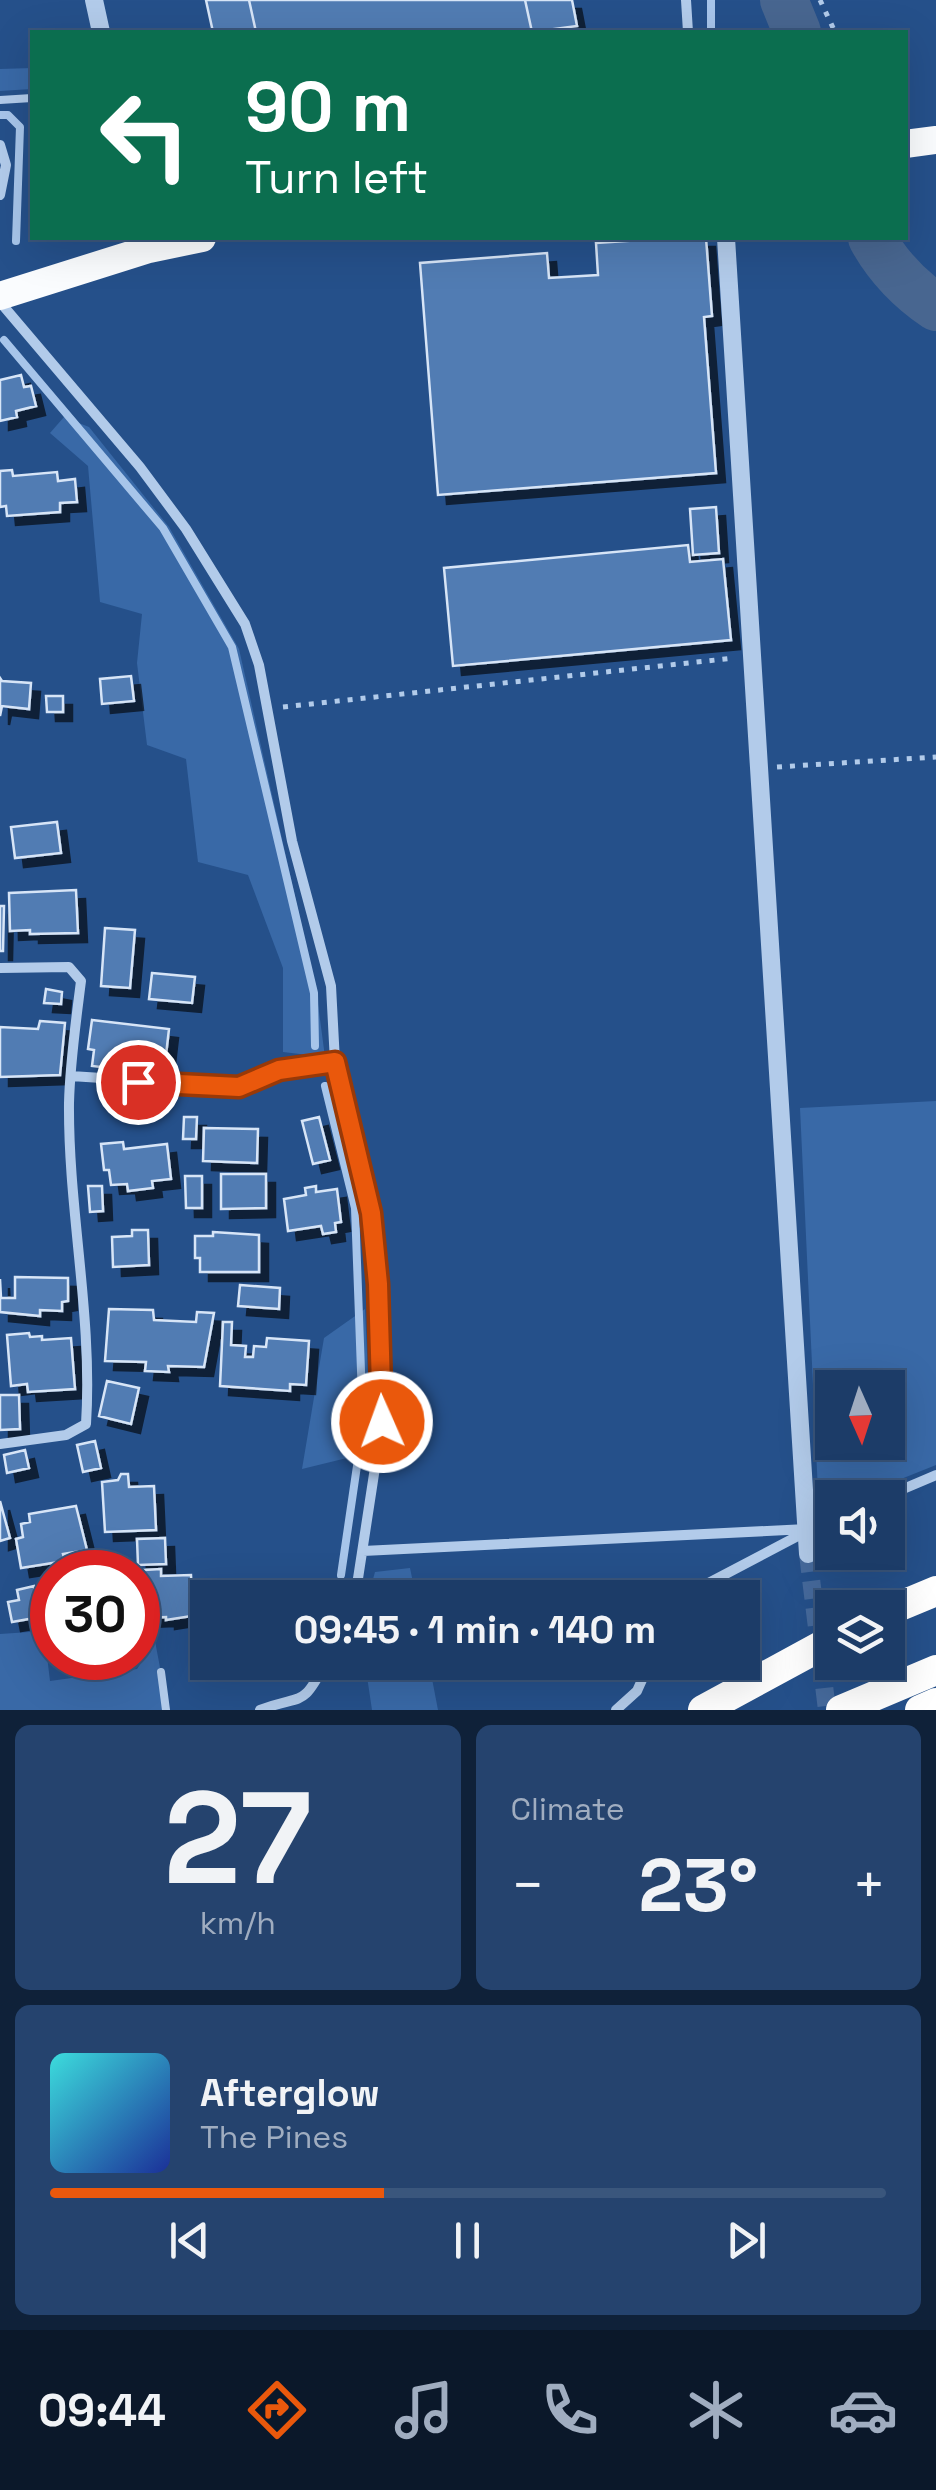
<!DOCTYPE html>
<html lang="en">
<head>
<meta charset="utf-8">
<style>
	body { margin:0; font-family:"Space Grotesk",sans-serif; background:#25436e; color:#f1f3f6; height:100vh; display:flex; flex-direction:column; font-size:38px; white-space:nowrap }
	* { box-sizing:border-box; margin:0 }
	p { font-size:32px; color:#a0adc0 }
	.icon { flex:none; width:55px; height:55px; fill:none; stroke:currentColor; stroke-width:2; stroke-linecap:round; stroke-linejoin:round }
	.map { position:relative; height:1710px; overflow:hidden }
	.sheet { display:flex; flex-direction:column; gap:15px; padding:15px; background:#0f2139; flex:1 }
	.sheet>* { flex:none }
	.guide { position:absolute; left:30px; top:30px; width:878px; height:210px; border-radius:0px; box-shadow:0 10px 40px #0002,0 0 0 2px #3a567c; background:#0b6e4f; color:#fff; overflow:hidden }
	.needle { width:65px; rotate:177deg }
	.tools { position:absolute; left:815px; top:1370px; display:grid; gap:20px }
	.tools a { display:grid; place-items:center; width:90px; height:90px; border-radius:0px; background:#1c3c68; box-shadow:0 10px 40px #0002,0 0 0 2px #3a567c; font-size:50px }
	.speed { position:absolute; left:30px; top:1550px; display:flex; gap:20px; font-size:50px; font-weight:700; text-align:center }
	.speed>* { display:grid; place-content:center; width:130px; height:130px; border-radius:50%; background:#1c3c68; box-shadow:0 10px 40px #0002,0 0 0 2px #3a567c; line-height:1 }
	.speed .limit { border:15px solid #d22; background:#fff; color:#111 }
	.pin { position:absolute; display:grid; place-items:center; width:85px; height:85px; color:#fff; margin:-42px; border:5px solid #fff; border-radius:50%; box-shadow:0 2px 10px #0007 }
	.me { position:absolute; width:110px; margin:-55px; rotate:358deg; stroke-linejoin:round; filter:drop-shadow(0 0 8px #0008) }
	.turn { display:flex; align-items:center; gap:35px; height:210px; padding:0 50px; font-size:45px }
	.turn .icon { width:130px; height:130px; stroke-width:2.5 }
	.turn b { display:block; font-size:70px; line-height:85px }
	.big { font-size:75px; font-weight:700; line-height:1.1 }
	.sheet .widget { flex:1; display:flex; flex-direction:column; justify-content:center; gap:15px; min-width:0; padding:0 35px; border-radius:15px; background:#25436e }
	.sheet .dial { align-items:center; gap:0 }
	.dial b { font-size:130px; line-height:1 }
	.song { display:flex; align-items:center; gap:30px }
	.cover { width:120px; height:120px; border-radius:15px; background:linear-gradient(135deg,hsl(180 70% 55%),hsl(230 70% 35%)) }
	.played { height:10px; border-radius:5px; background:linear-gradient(90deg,#ea580c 40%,#3a567c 40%) }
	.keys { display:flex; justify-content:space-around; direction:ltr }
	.heat { display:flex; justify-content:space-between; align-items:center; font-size:55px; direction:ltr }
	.sheet .tiles { flex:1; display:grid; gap:15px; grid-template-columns:1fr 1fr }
	.widget:last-child { grid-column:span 2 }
	.trip { position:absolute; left:190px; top:1580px; width:570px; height:100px; border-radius:0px; background:#1c3c68; box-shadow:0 10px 40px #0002,0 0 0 2px #3a567c; font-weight:700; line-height:100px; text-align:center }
	.tab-bar { display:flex; height:160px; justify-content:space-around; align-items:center; background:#0b182a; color:#a0adc0 }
	.tab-bar .icon { width:70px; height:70px }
	.tab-bar .current { color:#ea580c }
	.tab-bar b { font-size:45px; color:#f1f3f6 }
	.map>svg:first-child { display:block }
</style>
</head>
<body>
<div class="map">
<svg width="936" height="1710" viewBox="0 0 936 1710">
	<defs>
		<filter id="shadow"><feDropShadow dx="9" dy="9" stdDeviation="0" flood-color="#0009"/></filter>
	</defs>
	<rect width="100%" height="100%" fill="#25508a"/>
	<path fill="#3969a7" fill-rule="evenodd" d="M32,68v21l-32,2v-22z
		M64,417l25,10 80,100 70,122 77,340 9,68 -42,-5v-84l-35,-93 -50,-13 -12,-103 -39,-14 -10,-82 5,-49 -42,-12 -12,-136 -38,-33z
		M936,1101v364l-80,32 -24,1v9l-13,6 -19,-405zM832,1388h56v54h-56z
		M365,1309l5,111 -19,37 -49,12 22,-131z
		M410,1568l6,29h-48l7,-25z
		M44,1631l6,50 87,-12 18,-28 13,69h-168v-76z
		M365,1663h64l9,47h-66z"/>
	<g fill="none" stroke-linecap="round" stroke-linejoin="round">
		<path stroke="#a7c5ea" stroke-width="8" d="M711,32v-32
			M0,115h8l12,12 -4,114
			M4,340l159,188 69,119 82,346 1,53
			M325,1086l30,122 8,217 -22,150"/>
		<path stroke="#486690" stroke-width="48" d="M784,0l13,32
			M872,238c16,29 36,50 64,69"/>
	</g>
	<path fill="#517bb3" stroke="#d7e5f7" stroke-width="2.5" filter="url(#shadow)" d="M206,0h43l7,32h-43z
		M249,0h276l7,32h-276z
		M525,0h47l5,26 -45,6z
		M672,238h34l6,78 -8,1 12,156 -278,22 -18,-232 127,-10 2,25 49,-3 -2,-32z
		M21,375l3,12 7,-1 5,20 -20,5 1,6 -17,4v-41z
		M12,470l1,6 44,-4 1,9 17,-2 2,23 -17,1v9l-53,4 -1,-10 -6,1v-36z
		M716,507l3,46 -26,2 -3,-46z
		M688,545l2,17 33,-3 8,81 -278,26 -9,-98z
		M131,676l3,25 -32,3 -2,-25z
		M0,678l2,3 29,2 -2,26 -27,-3 -2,10z
		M46,696h17v16h-16z
		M57,822l4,31 -46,5 -4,-31z
		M76,890l2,43 -48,1v-4l-20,1 -1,-38z
		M0,906h4l-1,45h-3z
		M105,928l30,2 -5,58 -29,-2z
		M152,973l43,4 -3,26 -43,-4z
		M46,989l16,3 -1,12 -17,-1z
		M92,1020l77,9 -3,26 -19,-2 -3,19 -52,-6 2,-16 -6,-1z
		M40,1021l25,2 -5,52 -60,2v-50l38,2z
		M184,1117h13l-1,22h-13z
		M319,1117l11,43 -17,4 -11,-43z
		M204,1128l54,1 -1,34 -54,-2z
		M123,1142l1,7 43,-5 4,35 -19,2 1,7 -25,3 -1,-7 -16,1 -2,-15h-5l-3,-26z
		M221,1174h45v34l-45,1z
		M185,1176h17v32h-16z
		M88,1186h14l1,25 -13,1z
		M316,1186v6l21,-3 4,33 -6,1 1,9 -13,2 -2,-8 -33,5 -4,-32 22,-4 -1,-7z
		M132,1230h16l1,35 -36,2 -1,-30 20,-1z
		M213,1232l46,3v37h-59v-14h-5v-22h18z
		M15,1277l53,1v23l-6,1v9l-22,-1v6l-40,-4v-33l1,19h14z
		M240,1285l40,3 -1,21 -41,-3z
		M109,1309l44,1 1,10 42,2 1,-10 17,1 -10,54 -36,-1 1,6 -24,-1 1,-9 -41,-1z
		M223,1322h9l-1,23 15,1 -1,11h8l1,-11 12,1 1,-9 42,3 -3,44 -16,-1v7l-70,-5z
		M29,1333l1,4 12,-1v4l29,-2 4,51 -47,3 -1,-8 -16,2 -4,-51z
		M107,1381l32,7 -8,36 -32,-8z
		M0,1395h19l1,34 -20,1z
		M95,1441l6,27 -18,4 -6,-27z
		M25,1450l4,18 -22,5 -3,-18z
		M121,1474h7l1,13 25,-1 2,44 -51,2 -3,-50 16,-2z
		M0,1501l10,37 -10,3z
		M76,1506l11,44 -24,4 2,7 -44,7 -5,-29 7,-2 -2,-13 9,-2 -1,-8z
		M165,1538l1,26 -28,1 -1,-26z
		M161,1569v7l30,-1 1,21h6v19l-32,5v-3l-22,1v-48z
		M34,1586l6,31 -28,5 -4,-20 11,-2 -2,-10z"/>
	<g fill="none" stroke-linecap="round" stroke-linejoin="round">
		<path stroke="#466a9c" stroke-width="18" stroke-dasharray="18 9" stroke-linecap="butt" d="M808,1554l19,156"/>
		<path stroke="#b2cbea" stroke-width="5" stroke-dasharray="5 8" stroke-linecap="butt" d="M820,0l15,32
			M283,707l451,-49
			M777,767l159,-10"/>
		<path stroke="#b2cbea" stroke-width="8" d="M0,100l32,-2
			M226,1595l130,-5
			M161,1672l5,38"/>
		<path stroke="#b2cbea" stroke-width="10" d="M686,0l2,32
			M0,145l6,20 -6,30
			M0,302l140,165 46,62 59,95 14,41 33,176 39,145 4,76 36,151 8,71 3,138 -27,176
			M0,968l69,-1 12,14c-5,40 -11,81 -12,122 -1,107 24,214 17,321l-20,11 -66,9
			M71,1076l168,11 40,-17 56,-8
			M882,1498l54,-23
			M363,1551l444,-22
			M680,1598l152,-80
			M260,1710c44,-17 41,0 66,-48
			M616,1710l21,-19 13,-29"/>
		<path stroke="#b2cbea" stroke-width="18" d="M94,0l7,32
			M726,238l82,1316"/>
		<path stroke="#fafcfe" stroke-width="28" d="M905,144l31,-4
			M0,296l149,-47 53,-11"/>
		<path stroke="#fff" stroke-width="30" d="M888,1611l48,-20
			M703,1710l129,-70
			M841,1710l95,-40
			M920,1710l16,-7"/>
	</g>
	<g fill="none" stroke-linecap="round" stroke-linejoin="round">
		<g stroke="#983908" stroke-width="25">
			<path id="route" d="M138,1082l101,5 40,-17 56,-8 36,151 7,71 4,138"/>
		</g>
		<use href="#route" stroke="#ea580c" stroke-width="18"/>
	</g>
</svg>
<div class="tools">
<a><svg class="needle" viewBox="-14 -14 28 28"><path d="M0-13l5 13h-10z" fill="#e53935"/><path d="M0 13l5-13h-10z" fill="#a0adc0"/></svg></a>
<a><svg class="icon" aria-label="sound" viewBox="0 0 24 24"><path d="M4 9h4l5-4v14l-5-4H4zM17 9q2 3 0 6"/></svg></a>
<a><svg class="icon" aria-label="layers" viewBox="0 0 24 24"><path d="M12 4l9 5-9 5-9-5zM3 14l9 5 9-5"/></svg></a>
</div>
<div class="speed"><div class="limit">30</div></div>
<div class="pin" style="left:138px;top:1082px;background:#d93025"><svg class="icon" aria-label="arrive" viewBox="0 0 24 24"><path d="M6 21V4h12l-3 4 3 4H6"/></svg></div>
<svg class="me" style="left:382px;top:1422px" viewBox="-20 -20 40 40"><circle r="17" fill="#ea580c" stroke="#fff" stroke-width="3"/><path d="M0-11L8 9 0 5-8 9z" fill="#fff"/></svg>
<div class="trip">09:45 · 1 min · 140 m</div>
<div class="guide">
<div class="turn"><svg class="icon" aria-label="left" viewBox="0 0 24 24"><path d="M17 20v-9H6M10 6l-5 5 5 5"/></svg><div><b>90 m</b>Turn left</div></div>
</div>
</div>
<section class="sheet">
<div class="tiles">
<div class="widget dial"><b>27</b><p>km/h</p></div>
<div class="widget"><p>Climate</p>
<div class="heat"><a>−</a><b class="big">23°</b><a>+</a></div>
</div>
<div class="widget">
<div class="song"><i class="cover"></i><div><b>Afterglow</b><p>The Pines</p></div></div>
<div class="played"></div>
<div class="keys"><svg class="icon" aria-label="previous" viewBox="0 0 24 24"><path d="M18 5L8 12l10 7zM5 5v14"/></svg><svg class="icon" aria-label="pause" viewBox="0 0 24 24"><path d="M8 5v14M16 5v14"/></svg><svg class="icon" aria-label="next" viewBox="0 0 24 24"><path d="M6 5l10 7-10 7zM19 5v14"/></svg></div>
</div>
</div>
</section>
<nav class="tab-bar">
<b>09:44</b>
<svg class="icon current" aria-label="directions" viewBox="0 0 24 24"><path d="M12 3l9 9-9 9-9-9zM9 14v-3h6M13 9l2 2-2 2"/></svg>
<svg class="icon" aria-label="music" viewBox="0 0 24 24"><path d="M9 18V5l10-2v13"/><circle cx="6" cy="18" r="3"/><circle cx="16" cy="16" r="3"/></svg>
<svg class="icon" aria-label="phone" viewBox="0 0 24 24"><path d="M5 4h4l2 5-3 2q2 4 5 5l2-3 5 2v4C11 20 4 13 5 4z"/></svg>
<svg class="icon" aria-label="climate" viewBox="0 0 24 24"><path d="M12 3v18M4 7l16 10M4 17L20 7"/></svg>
<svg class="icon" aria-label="car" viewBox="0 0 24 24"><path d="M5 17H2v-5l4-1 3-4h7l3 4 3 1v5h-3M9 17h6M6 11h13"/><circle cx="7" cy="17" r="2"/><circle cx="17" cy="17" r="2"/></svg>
</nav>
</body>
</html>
